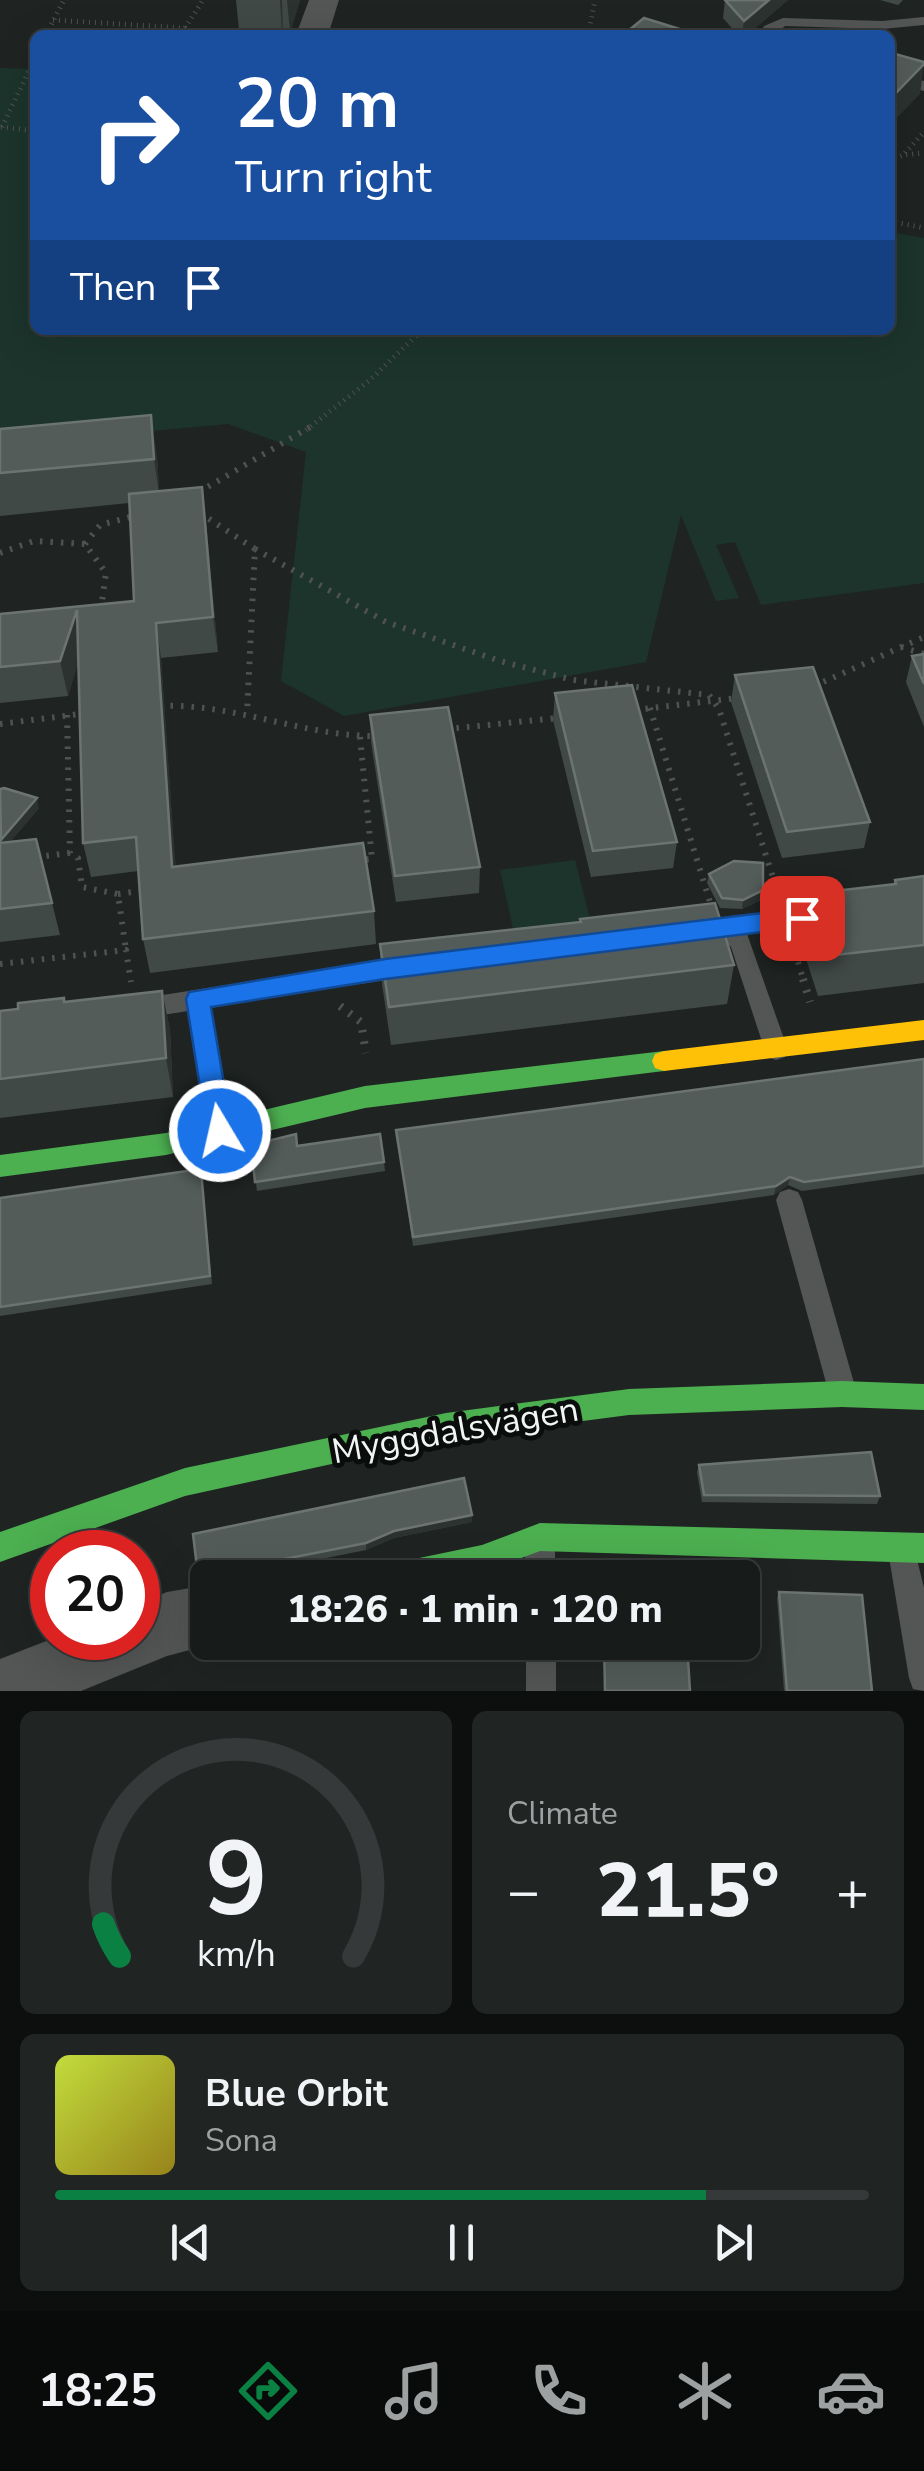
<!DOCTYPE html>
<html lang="en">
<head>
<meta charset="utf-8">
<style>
	body { margin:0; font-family:"Nunito Sans",sans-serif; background:#202423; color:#f1f3f6; height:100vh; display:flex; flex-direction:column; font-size:38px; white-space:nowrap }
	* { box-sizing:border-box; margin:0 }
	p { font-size:32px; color:#9ea1a2 }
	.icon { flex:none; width:55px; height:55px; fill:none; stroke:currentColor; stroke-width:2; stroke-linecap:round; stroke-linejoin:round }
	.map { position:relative; height:1691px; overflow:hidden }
	.panel { display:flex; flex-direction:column; gap:20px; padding:20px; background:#0d0f0e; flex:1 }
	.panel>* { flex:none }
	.banner { position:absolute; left:30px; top:30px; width:865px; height:305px; border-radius:15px; box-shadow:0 10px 40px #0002,0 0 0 2px #363939; background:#1a4fa0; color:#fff; overflow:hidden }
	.speed { position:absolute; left:30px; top:1530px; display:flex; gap:20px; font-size:50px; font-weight:700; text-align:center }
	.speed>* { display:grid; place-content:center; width:130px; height:130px; border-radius:50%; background:#171b1a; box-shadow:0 10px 40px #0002,0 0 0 2px #363939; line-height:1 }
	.speed .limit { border:15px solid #d22; background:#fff; color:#111 }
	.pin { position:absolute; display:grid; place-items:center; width:85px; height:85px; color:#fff; margin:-42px; border-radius:20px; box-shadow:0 5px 15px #0006 }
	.me { position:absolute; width:110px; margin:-55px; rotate:351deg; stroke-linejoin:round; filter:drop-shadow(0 0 8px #0008) }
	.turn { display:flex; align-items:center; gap:35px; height:210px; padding:0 40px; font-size:45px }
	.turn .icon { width:130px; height:130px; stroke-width:2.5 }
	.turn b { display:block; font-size:70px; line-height:85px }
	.then { display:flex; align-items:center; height:95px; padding:0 40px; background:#0003; gap:20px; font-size:38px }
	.big { font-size:75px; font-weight:800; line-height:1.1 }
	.panel .widget { flex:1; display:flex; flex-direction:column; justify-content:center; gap:15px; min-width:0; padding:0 35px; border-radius:15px; background:#202423 }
	.panel .dial { align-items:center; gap:0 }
	.dial svg { height:260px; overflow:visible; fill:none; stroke:#363939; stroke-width:7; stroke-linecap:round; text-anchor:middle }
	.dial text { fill:#f1f3f6; stroke:none }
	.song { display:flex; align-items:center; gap:30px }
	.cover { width:120px; height:120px; border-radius:15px; background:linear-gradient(135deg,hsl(70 70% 55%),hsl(50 70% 35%)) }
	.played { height:10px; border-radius:5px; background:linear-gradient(90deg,#0b8043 80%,#363939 80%) }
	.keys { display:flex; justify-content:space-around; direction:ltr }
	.heat { display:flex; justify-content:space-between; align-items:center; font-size:55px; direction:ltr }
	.panel .tiles { flex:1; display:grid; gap:20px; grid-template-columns:1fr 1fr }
	.widget:last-child { grid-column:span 2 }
	.trip { position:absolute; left:190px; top:1560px; width:570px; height:100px; border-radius:15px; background:#171b1a; box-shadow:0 10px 40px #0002,0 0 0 2px #363939; font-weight:800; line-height:100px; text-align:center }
	.menu { display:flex; height:160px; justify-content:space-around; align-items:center; background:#090b0a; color:#9ea1a2 }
	.menu .icon { width:70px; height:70px }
	.menu .on { color:#0b8043 }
	.menu b { font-size:45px; color:#f1f3f6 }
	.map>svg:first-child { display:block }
</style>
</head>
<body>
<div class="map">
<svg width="924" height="1691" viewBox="0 0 924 1691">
	<rect width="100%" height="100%" fill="#1f2422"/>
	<path fill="#1c342c" d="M0,68l35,1v261h855v-98l34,6v345l-163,22 -26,-63 -19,3 23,53 -23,3 -35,-86 -35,147 -302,54 -63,-35 25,-229 -78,-28 -228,21z
		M575,860l16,63 -77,10 -14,-63z"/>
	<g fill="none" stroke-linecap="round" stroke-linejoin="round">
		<path stroke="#505252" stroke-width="5" stroke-dasharray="1 5" stroke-linecap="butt" d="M53,20l132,8 9,7
			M185,28l18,-28
			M46,35l18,-35
			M588,35l7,-35
			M1,127l34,4
			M2,127l33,-69
			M905,153l19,-21
			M890,162l13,-7 21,-2
			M890,221l34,7
			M306,430l64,-50 52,-50"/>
		<path stroke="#505252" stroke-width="6" stroke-dasharray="2.5 8" stroke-linecap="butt" d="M199,492l111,-65
			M200,513l55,36 -8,165
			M85,544l15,-19 38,-10
			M255,549l131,73 114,39 73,19 136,15 10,14 59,184
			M0,553l34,-12 51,3 21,29 -5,35
			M901,647l23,7
			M814,686l110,-49
			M160,706c75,-3 144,31 219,30
			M650,708l60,194
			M635,710l102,-12
			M67,715l3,138 8,5 4,29 36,7 8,56
			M0,724l88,-11
			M446,729l112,-11
			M360,737l12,122 -10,1
			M36,857l34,-4
			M118,894l29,-4
			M792,942l12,40
			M0,964l126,-14 5,32"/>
		<path stroke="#505252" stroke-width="8" stroke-dasharray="2.5 9" stroke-linecap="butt" d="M803,979l7,23
			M340,1006l21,16 5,31"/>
		<path fill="#535654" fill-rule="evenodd" d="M924,17v8l-42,4 -97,-3 -11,9h-14l4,-9 19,-8 99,3z
			M890,72l34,9v10l-34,-9z
			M829,905l8,3 4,6 -4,6 -90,14 41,116 -3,7 -9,3 -9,-3 -36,-110 -10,-10 -29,4 -8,-2 -4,-7 4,-7 8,-2z
			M412,956l8,3 4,7 -4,7 -8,3 -201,31 21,124 -4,8 -9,3 -9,-3 -4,-8 -18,-120 -51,8 -9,-3 -3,-7 3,-7 9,-3z
			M789,1189l9,3 4,8 54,190 -4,9 -10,4 -10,-4 -4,-9 -52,-190 4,-8z
			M540,1526l10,5 5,10v37h-30v-37l5,-10z
			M904,1542l10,5 10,41v103l-11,-2 -4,-11 -20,-121 5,-10z
			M526,1642h30v49h-30z"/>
		<path fill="#535654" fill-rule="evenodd" d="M309,0h30l-11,35h-32z
			M208,1585v57h12l-53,14 -86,35h-81v-32l54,-21h84v-34l29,-12z"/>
		<path fill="#4caf50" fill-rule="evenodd" d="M664,1051l9,3 3,7 -3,7 -9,3 -299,37 -199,47 -166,22v-22l166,-22 199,-47z
			M842,1381l82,3v26l-82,-3 -213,8 -183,24 -261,57 -185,66v-30l185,-64 261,-55 183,-24z
			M540,1523l384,10v30l-384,-12 -72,27h-88l5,-10 10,-5 87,-18z"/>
		<path fill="#ffc107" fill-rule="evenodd" d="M924,1020v20l-260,31 -9,-3 -3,-7 3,-7 9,-3z"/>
	</g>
	<path fill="#404946" d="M236,0h64l-10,32h-6l-1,3h-40l-1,-5h-3z
		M725,0h63l-41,35h-9l-15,-17z
		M880,0h23l-5,5z
		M0,429l157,28 2,34 47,31 12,130 -57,6 14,208 199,45 2,33 -226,29 -7,-34 -5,-68 -47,6 -8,-34 -5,-181 -10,34 -68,7v-89l134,-13 -5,-98 -129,13z
		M924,654v73l-18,-45 6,-26z
		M735,675l135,147 -6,26 -82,10 -51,-156z
		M555,693l122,149 -4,26 -82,9 -38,-157z
		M370,715l110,152 -1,26 -83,9 -25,-160z
		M0,789l39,19 -29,34 26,-3 24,96 -60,7z
		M709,874l52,26 -19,9 -22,-1 -13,-25z
		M924,876v107l-106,13 -20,-62 9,-40 86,-10 2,-4z
		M380,944l354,21 -7,39 -336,41 -9,-61z
		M162,991l8,39 3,67 -173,21v-107l18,-2 46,-11 1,4z
		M924,1059v115l-122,17 -14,-6 -14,10 -361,51 -17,-116z
		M251,1145l46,1 87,16 1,9 -128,20z
		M202,1178l10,106 -212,32v-118z
		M699,1465l181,31 -3,8 -175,-2 -5,-30z
		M472,1515v7l-78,16 -28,12 -140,28h-18v3l-8,2 -2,-7z
		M779,1592l93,99h-88l-7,-93z"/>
	<path fill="#2b3230" d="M280,0h2l1,35h-1z
		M287,0h13l-10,32z
		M769,0h19l-41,35h-5l2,-14z
		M924,64l-4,30 -30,31 2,-28z
		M151,415l6,42 3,43 -6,-41z
		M202,487l4,35 12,130 -5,-35z
		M77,610l7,35 -16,51 -8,-35z
		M156,623l5,35 17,242 -6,-33z
		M37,798l2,10 -35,41 -3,-9z
		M763,890l-2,10 -19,9 1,-9z
		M162,991l8,39 3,67 -7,-39z
		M790,1177l-2,8 -14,10 2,-9z
		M472,1515v7l-78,16 -28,12v-7l28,-12z"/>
	<path fill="#535c59" stroke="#6c7471" stroke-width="2.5" d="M725,0h44l-25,21z
		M644,18l55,17h-76z
		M890,49l5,5 29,8v2l-32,33h-2z
		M151,415l3,44 -154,14v-44z
		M202,487l11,130 -57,6 16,244 191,-24 11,68 -231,28 -7,-102 -53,6 -6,-233 -17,51 -60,6v-53l134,-13 -5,-107z
		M924,654v30l-12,-28z
		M813,667l57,155 -83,10 -52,-157z
		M632,685l45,157 -84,9 -38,-158z
		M448,707l32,160 -85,9 -25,-161z
		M4,788l33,10 -36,42 -1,-51z
		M36,839l16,64 -52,6v-66z
		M734,861l29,2v27l-20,10 -21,-2 -13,-24z
		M924,876v69l-97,11 -20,-62 89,-10 -1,-4z
		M715,903l19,62 -345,42 -9,-63 201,-22 -1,-3z
		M162,991l4,67 -166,21v-68l18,-2v-6l46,-5v4z
		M924,1059v107l-120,16 -14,-5 -14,9 -363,51 -17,-107z
		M296,1134l1,12 83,-12 4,28 -129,20 -4,-37z
		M201,1169l9,107 -210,31v-109z
		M871,1452l9,44 -176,-1 -5,-30z
		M464,1478l8,37 -78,16 -28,12 -168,33 -5,-42z
		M779,1592l83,3 10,96h-85z
		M604,1642h83l3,49h-85z"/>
	<path fill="#1a73e8" stroke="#114b97" stroke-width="2.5" d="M802,908l8,3 3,7 -3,6 -8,3 -417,52 -174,28 21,124 -3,8 -9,3 -10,-3 -3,-8 -21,-132 3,-7 196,-33z"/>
	<g text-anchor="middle" stroke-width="10" stroke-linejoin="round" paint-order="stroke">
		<g font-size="35" fill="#f1f6f4" stroke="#0a0d0c">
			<text transform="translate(455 1430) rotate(-10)" y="12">Myggdalsvägen</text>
		</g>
	</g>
</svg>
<div class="speed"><div class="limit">20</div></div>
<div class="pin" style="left:802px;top:918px;background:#d93025"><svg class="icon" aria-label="arrive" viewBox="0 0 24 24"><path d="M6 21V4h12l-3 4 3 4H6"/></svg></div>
<svg class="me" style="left:220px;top:1131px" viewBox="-20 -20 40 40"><circle r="17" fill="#1a73e8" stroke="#fff" stroke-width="3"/><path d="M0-11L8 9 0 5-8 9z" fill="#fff"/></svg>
<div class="trip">18:26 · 1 min · 120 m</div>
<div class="banner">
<div class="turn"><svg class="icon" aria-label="right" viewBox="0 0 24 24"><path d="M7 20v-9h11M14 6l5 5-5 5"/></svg><div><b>20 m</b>Turn right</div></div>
<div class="then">Then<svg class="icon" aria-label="arrive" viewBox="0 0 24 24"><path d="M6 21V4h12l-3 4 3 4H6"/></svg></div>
</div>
</div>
<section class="panel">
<div class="tiles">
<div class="widget dial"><svg viewBox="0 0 100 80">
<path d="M14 69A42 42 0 1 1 86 69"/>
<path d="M14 69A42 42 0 0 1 9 59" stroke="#0b8043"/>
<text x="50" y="56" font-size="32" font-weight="700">9</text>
<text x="50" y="72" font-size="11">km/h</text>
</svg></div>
<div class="widget"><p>Climate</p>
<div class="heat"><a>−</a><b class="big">21.5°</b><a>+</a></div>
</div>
<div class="widget">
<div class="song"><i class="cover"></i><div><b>Blue Orbit</b><p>Sona</p></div></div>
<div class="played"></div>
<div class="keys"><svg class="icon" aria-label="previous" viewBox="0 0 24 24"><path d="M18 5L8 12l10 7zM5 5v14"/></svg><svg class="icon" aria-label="pause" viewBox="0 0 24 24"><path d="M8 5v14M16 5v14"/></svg><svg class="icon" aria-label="next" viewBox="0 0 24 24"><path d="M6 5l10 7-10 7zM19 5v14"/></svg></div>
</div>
</div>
</section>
<nav class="menu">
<b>18:25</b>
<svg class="icon on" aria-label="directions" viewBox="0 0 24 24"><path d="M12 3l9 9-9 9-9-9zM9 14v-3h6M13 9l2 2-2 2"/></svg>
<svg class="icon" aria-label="music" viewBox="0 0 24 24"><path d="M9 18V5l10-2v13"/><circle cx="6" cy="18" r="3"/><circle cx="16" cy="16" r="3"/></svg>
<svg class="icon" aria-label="phone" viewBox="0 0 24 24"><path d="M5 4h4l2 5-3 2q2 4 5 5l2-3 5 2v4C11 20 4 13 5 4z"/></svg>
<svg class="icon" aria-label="climate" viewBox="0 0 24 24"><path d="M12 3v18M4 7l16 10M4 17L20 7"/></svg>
<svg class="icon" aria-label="car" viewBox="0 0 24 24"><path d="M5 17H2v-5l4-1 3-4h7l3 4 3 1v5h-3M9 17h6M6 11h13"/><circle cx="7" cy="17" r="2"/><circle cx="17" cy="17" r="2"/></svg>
</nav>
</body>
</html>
